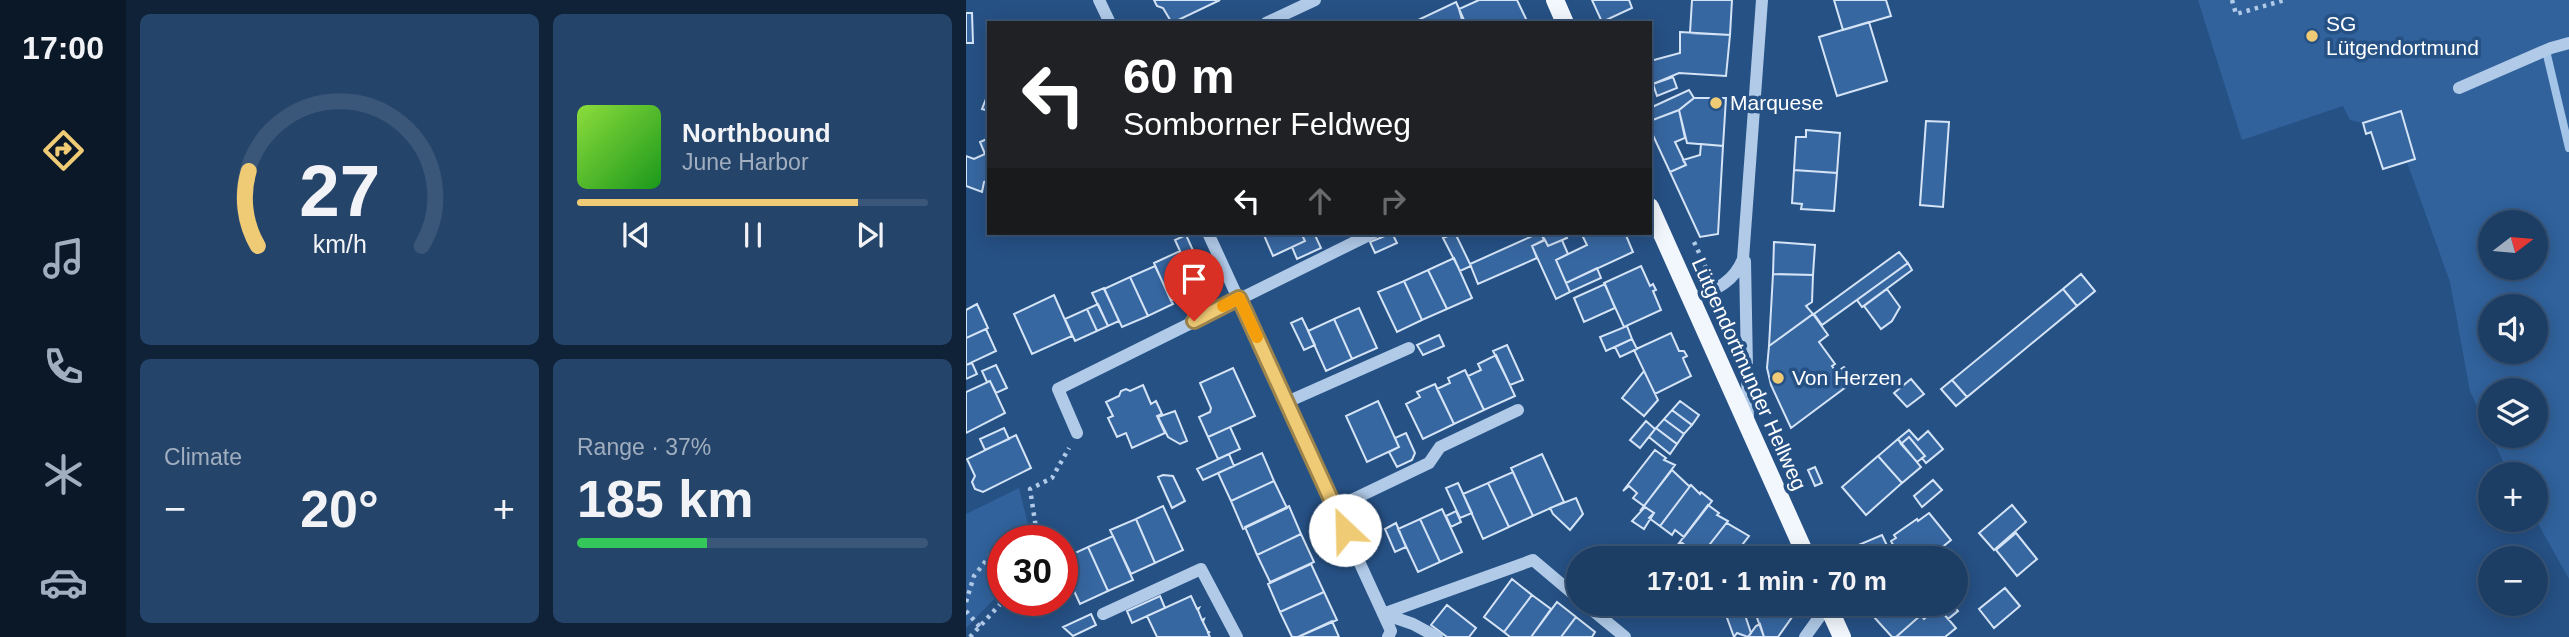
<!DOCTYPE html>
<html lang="en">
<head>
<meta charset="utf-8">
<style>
	body { margin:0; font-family:Arial,sans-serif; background:#25446a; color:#f1f3f6; height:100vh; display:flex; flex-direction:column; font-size:26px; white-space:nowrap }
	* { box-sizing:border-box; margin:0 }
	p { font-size:23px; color:#a0aebf }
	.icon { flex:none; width:38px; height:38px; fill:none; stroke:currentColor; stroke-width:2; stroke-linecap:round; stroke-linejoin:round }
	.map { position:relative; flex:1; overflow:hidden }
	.sheet { display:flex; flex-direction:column; gap:14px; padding:14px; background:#0f2237; width:840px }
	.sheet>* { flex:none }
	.banner { position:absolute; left:21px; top:21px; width:665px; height:214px; border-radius:0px; box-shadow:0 4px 18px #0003,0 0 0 2px #3a5678; background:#202124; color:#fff; overflow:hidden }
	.needle { width:46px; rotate:74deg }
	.controls { position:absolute; left:1512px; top:210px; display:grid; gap:14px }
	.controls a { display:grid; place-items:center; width:70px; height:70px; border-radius:50%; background:#1c3d64; box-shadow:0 4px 18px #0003,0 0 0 2px #3a5678; font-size:35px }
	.speed { position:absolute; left:21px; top:525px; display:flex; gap:14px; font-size:35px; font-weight:700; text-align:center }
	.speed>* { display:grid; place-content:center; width:91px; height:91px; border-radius:50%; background:#1c3d64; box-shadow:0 4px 18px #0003,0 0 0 2px #3a5678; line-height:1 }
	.speed .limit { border:10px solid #d22; background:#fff; color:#111 }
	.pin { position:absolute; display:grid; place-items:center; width:60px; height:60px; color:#fff; margin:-72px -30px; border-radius:50% 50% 50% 0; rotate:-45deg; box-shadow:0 0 7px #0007 }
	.pin .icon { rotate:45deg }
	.me { position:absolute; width:77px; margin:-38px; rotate:336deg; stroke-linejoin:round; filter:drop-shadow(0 0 5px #0008) }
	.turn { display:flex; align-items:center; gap:24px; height:147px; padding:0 21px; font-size:32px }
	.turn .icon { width:91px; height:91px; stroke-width:2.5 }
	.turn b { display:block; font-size:49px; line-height:60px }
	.lanes { display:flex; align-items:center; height:66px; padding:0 21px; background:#0003; justify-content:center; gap:35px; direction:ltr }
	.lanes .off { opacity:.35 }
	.big { font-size:52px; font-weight:700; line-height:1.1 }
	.sheet .widget { flex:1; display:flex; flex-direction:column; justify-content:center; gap:10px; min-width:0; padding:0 24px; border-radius:10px; background:#25446a }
	.sheet .dial { align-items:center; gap:0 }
	.dial svg { height:182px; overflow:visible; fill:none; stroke:#3a5678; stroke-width:7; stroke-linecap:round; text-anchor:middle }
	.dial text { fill:#f1f3f6; stroke:none }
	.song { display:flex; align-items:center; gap:21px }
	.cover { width:84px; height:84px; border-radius:10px; background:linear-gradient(135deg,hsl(90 70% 55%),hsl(120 70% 35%)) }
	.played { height:7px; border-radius:4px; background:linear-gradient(90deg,#f0cb75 80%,#3a5678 80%) }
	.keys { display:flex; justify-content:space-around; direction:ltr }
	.heat { display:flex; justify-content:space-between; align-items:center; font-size:38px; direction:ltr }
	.charge { height:10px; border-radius:5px; background:linear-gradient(90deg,#34c759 37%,#3a5678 0) }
	.sheet .tiles { flex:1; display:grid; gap:14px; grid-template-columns:repeat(2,1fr) }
	.trip { position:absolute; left:600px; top:546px; width:402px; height:70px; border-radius:35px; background:#1c3d64; box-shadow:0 4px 18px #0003,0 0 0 2px #3a5678; font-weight:700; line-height:70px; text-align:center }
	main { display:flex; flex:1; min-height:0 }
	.tab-bar { display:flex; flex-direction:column; width:126px; justify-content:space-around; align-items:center; background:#0b1828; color:#a0aebf }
	.tab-bar .icon { width:49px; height:49px }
	.tab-bar .selected { color:#f0cb75 }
	.tab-bar b { font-size:32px; color:#f1f3f6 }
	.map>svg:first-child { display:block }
</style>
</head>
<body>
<main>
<nav class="tab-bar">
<b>17:00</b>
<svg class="icon selected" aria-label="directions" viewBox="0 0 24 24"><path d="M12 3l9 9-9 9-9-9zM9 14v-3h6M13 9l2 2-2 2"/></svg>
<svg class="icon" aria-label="music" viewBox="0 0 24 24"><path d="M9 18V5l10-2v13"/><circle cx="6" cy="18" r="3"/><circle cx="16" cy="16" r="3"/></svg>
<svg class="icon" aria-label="phone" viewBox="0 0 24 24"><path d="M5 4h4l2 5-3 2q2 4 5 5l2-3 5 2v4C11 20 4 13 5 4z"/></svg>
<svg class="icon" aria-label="climate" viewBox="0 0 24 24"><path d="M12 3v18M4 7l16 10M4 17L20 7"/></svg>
<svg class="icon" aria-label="car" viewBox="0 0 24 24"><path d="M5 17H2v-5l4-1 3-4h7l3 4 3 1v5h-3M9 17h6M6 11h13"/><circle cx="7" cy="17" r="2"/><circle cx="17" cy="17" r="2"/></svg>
</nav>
<section class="sheet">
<div class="tiles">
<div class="widget dial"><svg viewBox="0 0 100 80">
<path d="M14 69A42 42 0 1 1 86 69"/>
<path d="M14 69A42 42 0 0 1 10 36" stroke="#f0cb75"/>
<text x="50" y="56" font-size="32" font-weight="700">27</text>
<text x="50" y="72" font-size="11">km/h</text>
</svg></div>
<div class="widget">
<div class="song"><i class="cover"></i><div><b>Northbound</b><p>June Harbor</p></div></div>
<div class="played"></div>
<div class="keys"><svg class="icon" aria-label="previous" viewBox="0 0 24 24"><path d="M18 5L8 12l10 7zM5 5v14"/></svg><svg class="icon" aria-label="pause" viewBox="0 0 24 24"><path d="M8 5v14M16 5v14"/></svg><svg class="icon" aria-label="next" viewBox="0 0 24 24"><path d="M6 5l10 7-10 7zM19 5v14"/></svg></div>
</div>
<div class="widget"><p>Climate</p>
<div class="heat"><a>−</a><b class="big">20°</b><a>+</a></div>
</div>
<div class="widget"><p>Range · 37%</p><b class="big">185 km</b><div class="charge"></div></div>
</div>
</section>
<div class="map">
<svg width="1603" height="637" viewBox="0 0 1603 637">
	<rect width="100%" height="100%" fill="#265185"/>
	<path fill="#31629c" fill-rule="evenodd" d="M1232,0h371v579l-33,-59v-46h-27l-39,-83 -20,-109 -43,-120 -24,7 -12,-36 -5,1 -3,-11 -13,-3 -7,-14 -101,34zM1524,222h46v46h-46zM1524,306h46v46h-46zM1524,390h46v46h-46z
		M53,488l13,53h-29v49l-37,38v-114z"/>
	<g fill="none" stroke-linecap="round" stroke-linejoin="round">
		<path stroke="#a5c5e8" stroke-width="8" d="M1581,55l22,93"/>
	</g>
	<path fill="#3767a1" stroke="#d4e4f6" stroke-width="2" d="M188,0h66l-48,23 -9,-15 -6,-2z
		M513,0h38l11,23h-65l-4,-14z
		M626,0h37l3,8 -30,14z
		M726,0h40l-2,35 -40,-2z
		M868,0h52l5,16 -48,14z
		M490,2l8,18 -5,3h-40l-1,-3z
		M0,13h6l1,30h-7z
		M903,22l18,59 -50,15 -18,-59z
		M714,32l50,3 -4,41 -47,-3 -26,11 -3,-8v-15l30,-8z
		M707,77l4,11 -20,8 -4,-12z
		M723,90l5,8 -15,12 -29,11v-13z
		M23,91v20l-7,-2z
		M728,98h32l-3,48 -36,-3 -8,-33z
		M713,110l6,28 -10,4 11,23 -16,7 -20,-43v-8z
		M1435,111l14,48 -32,10 -12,-37 -5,2 -3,-11z
		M960,121l23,1 -6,85 -23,-2z
		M840,130l34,3 -3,40 -43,-3 2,-33h10z
		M23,138v42l-5,2 -2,10 -16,-6v-30l8,3 11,-5 -5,-12z
		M735,144l22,2 -5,88 -18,3 -30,-65 16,-7 -3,-5 17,-5z
		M828,170l43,3 -3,38 -33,-2 1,-5 -10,-1z
		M297,233h38l4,8 -32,15z
		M341,233h7l7,15 -24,11 -5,-12 13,-6 -3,-6z
		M426,233l5,10 -22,10 -5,-11z
		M489,233l16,33 -11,5 -17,-33z
		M573,233h2l3,7 -12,6 5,12 -59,26 -8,-20z
		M575,233h23l3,5 -19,8z
		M615,233h44l8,19 -67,31 -10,-23 31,-15z
		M220,235l10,22 -11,5 -10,-22z
		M579,240l3,6 14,-6 6,14 -12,6 14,32 -14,7 -24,-53z
		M808,242l41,3 -2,30 -40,-1z
		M214,251l17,38 -26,12 -17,-38z
		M933,252l9,11 -86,62 -8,-11z
		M488,258l18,40 -25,11 -19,-39z
		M942,263l4,7 -50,37 -5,-7z
		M189,266l18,38 -25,12 -18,-39z
		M675,266l9,20 3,-2 3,6 -3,1 8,19 -37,17 -20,-44z
		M631,268l4,10 -31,14 -4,-9z
		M462,270l19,39 -25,11 -18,-39z
		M807,274l40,1 -1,27 -6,4 7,8 -44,32z
		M1115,274l14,17 -18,15 -14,-17z
		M164,277l18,39 -26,11 -18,-38z
		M438,281l18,39 -25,12 -19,-40z
		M639,284l10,24 -31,14 -10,-24z
		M138,288l15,33 -11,5 -16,-33z
		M921,289l13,18 -8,14 -11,8 -17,-23z
		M1097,289l14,17 -110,91 -15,-17z
		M88,295l18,41 -40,18 -18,-40z
		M11,304l11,24 -22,10v-28z
		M132,304l10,22 -11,5 -10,-22z
		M393,308l18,40 -25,11 -18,-40z
		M121,309l10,22 -22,10 -10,-22z
		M847,314l15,21 -9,7 16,22 -3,2 4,6 8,-5 10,14 -63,47 -20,-43 -4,-17 2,-22z
		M336,318l13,27 -11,5 -13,-27z
		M368,319l18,40 -26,12 -18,-40z
		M661,326l5,13 -26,12 -6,-14z
		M20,329l10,22 -30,14v-27z
		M705,333l8,18h5l3,5 -4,2 1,3 7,15 -36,18 -21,-44z
		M473,335l5,11 -21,9 -6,-10z
		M666,339l5,10 -17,8 -5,-10z
		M541,345l16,35 -13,5 -17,-34z
		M530,355l19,41 -31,14 -16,-34 13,-6 -3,-6z
		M6,363l5,11 -11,5v-14z
		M30,365l11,23 -11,5 -6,-12 -3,1 -5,-11z
		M267,368l22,48 -47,21 -9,-20 11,-5 1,-4 -11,-25z
		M499,370l19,40 -30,14 -17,-35 13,-6 -2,-5z
		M678,371l14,29 -14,16 -22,-18z
		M945,379l13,15 -17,13 -13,-14z
		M986,380l15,17 -11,9 -15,-17z
		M24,381l15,32 -39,20v-41z
		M469,384l19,40 -31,15 -17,-35 14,-7 -3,-5z
		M177,385l8,19 5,-3 6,13 -5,2 8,17 -33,15 -6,-15 -9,4 -9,-19 5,-2 -7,-14 13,-6 2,-5 5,-2 4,2z
		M412,401l21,46 -32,15 -21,-46z
		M714,401l19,14 -7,10 -20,-15z
		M706,410l20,15 -8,9 -20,-15z
		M209,411l12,30 -7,3 -12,-7 -10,-20z
		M698,419l20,15 -7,10 -21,-16z
		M680,421l9,8 -15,19 -10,-8z
		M264,427l10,22 -22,10 -10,-22z
		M38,428l5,11 -24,11 -5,-11z
		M690,428l21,16 -7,10 -21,-17z
		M943,430l9,10 10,-9 15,18 -17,14 -4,-5 3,-2 -16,-19 -8,7 -3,-5z
		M440,433l9,20 -3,7 -15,7 -8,-15 10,-5 -4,-9z
		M50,435l15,33 -48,24 -8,-3 -3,-7 3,-6 -8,-17z
		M943,437l16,19 -8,6 -16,-18z
		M932,439l23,28 -19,16 -24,-27z
		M689,450l11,8 -2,2 11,5 -31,41 -11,-8 4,-5 -8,-7 -6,5z
		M296,453l12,28 -43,20 -13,-28z
		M263,454l5,12 -31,14 -6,-11z
		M576,454l22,48 -31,14 -22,-48z
		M912,456l24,27 -36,32 -24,-28z
		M849,467l7,16 -7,3 -7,-16z
		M706,470l17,16 2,-1 -31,41 -11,-8 5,-5 -9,-6 -5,4z
		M547,472l20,44 -24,11 -21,-44z
		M197,475l10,1 12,25 -13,7 -14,-31z
		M967,480l9,10 -20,17 -8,-11z
		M308,481l13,27 -44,21 -12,-28z
		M492,483l14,30 -12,5 -14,-30z
		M522,483l21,44 -26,12 -20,-45z
		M725,485l9,9 1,-2 11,9 -28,36 -9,-7 -3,5 -12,-9z
		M610,498l7,16 -13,16 -17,-16 -3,-6z
		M742,505l11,8 -2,2 11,6 -29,37h-7l-6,-4 4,-5 -9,-7 -5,5z
		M1046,505l14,17 -32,28 -15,-17z
		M197,506l20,44 -28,13 -19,-44z
		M323,506l12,28 -44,21 -12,-28z
		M679,507l9,6 -10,16 -12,-8z
		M476,509l20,43 -22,10 -20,-43z
		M490,511l5,11 -10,5 -5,-11z
		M963,513l22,27 -22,18h-29l-9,-17 5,-3 -2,-3 23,-16 1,2z
		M170,519l19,44 -24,11 -21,-44z
		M454,519l20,43 -22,10 -20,-43z
		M762,521l-1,2 22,13 -17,22h-33z
		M430,523l10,24 -11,5 -10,-23z
		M1050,533l21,26 -20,17 -21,-26z
		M335,534l13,28 -44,20 -13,-27z
		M916,535l8,17 6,-3 4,9h-47l-4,-9z
		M147,536l20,44 -25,11 -20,-44z
		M122,547l20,44 -28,13 -18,-39v-6z
		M345,564l13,28 -44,20 -12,-28z
		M546,579l20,16 -28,37 -20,-15z
		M1039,588l15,18 -26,22 -15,-19z
		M358,592l13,28 -39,17h-6l-12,-25z
		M566,595l19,14 -20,28h-21l-6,-5z
		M194,596l5,12 -33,15 -5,-12z
		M225,596l6,13 2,-1 -1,2 4,10 2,-1 -1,3 5,10h2l-2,1 2,4h-53l-10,-21z
		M591,602l19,15 -15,20h-30z
		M756,604h30l1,1 -27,10z
		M786,604h43l2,6 -19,27h-14z
		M923,604h22l10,11 -25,22h-4l-18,-20z
		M976,604h10l6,7 -10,8 -10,-12z
		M481,605l29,23 -7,9h-22l-16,-12z
		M972,607l18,21 -11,9h-49l25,-22 3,4z
		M777,609l8,24 -3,4 -11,-4 -3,4 -8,-22z
		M125,614l5,11 -23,11 -10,-9z
		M610,617l19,15 -3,5h-31z
		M366,621l7,16h-41z
		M794,624l4,13h-16l8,-11z"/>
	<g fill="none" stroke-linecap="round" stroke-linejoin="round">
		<path stroke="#b0cae8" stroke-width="4.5" stroke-dasharray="3.5 5" stroke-linecap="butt" d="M1266,0l4,14 49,-14
			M728,242l14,30
			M72,541l-8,-52 22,-11 17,-30
			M0,602l8,-26 30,-38 31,-14
			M0,611l14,16
			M4,637l34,-37"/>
		<path stroke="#b0cae8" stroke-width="12" d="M133,0l11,23
			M300,23l49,-23
			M1493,88l92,-40 18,-5
			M242,233l183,398 -3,6
			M779,261l3,160
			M724,300c24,-10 43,-16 53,-41l19,-259
			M321,402l122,-54
			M111,433l-19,-44 315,-156
			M369,508l94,-45 11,-16 78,-37
			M619,604l40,33
			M137,614l98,-45 36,68
			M417,614l150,-54 45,38
			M418,614l29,10 24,13
			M839,637l23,-32"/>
		<path stroke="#f2f7fe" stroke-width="18" d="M589,0l10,23
			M684,207l157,351
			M861,604l15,33"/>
	</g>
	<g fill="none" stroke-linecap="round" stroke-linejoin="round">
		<g stroke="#9c844c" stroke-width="18">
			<path id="route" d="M228,321l45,-23 106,232"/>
		</g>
		<use href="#route" stroke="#f0cb75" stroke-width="12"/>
		<path stroke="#f59e0b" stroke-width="12" d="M257,306l16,-8 18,39"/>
	</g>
	<g fill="#f0cb75" stroke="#265185" stroke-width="2.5">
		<circle cx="1346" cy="36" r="7"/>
		<circle cx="750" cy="103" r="7"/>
		<circle cx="812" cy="378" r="7"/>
	</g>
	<g text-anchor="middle" stroke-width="7" stroke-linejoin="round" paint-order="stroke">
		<g font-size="21" fill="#fff" stroke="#265185" text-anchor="start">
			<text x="1360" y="31">SG<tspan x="1360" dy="24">Lütgendortmund</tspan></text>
			<text x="764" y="110">Marquese</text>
			<text x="826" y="385">Von Herzen</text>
		</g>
		<g font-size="21" fill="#fff" stroke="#265185">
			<text transform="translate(783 374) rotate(66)" y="7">Lütgendortmunder Hellweg</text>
		</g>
	</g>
</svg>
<div class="controls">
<a><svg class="needle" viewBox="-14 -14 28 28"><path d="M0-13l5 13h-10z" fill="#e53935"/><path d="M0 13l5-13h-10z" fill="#a0aebf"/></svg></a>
<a><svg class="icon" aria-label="sound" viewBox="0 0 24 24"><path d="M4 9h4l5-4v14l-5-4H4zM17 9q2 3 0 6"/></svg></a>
<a><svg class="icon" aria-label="layers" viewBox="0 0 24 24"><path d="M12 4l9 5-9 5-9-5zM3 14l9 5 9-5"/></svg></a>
<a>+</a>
<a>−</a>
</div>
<div class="speed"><div class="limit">30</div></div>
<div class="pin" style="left:228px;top:321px;background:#d93025"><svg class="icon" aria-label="arrive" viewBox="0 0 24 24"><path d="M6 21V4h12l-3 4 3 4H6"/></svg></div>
<svg class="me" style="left:379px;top:530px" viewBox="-20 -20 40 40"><circle r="19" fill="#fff"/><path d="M0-13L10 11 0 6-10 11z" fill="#f0cb75"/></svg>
<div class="trip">17:01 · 1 min · 70 m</div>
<div class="banner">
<div class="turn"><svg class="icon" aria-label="left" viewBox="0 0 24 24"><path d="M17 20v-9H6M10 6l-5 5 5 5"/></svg><div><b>60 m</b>Somborner Feldweg</div></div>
<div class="lanes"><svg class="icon" aria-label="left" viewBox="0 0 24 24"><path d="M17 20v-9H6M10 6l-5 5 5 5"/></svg><svg class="icon off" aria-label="ahead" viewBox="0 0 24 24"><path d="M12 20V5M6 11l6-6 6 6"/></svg><svg class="icon off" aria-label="right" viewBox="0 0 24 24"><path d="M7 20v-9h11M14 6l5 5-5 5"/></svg></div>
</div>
</div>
</main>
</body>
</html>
